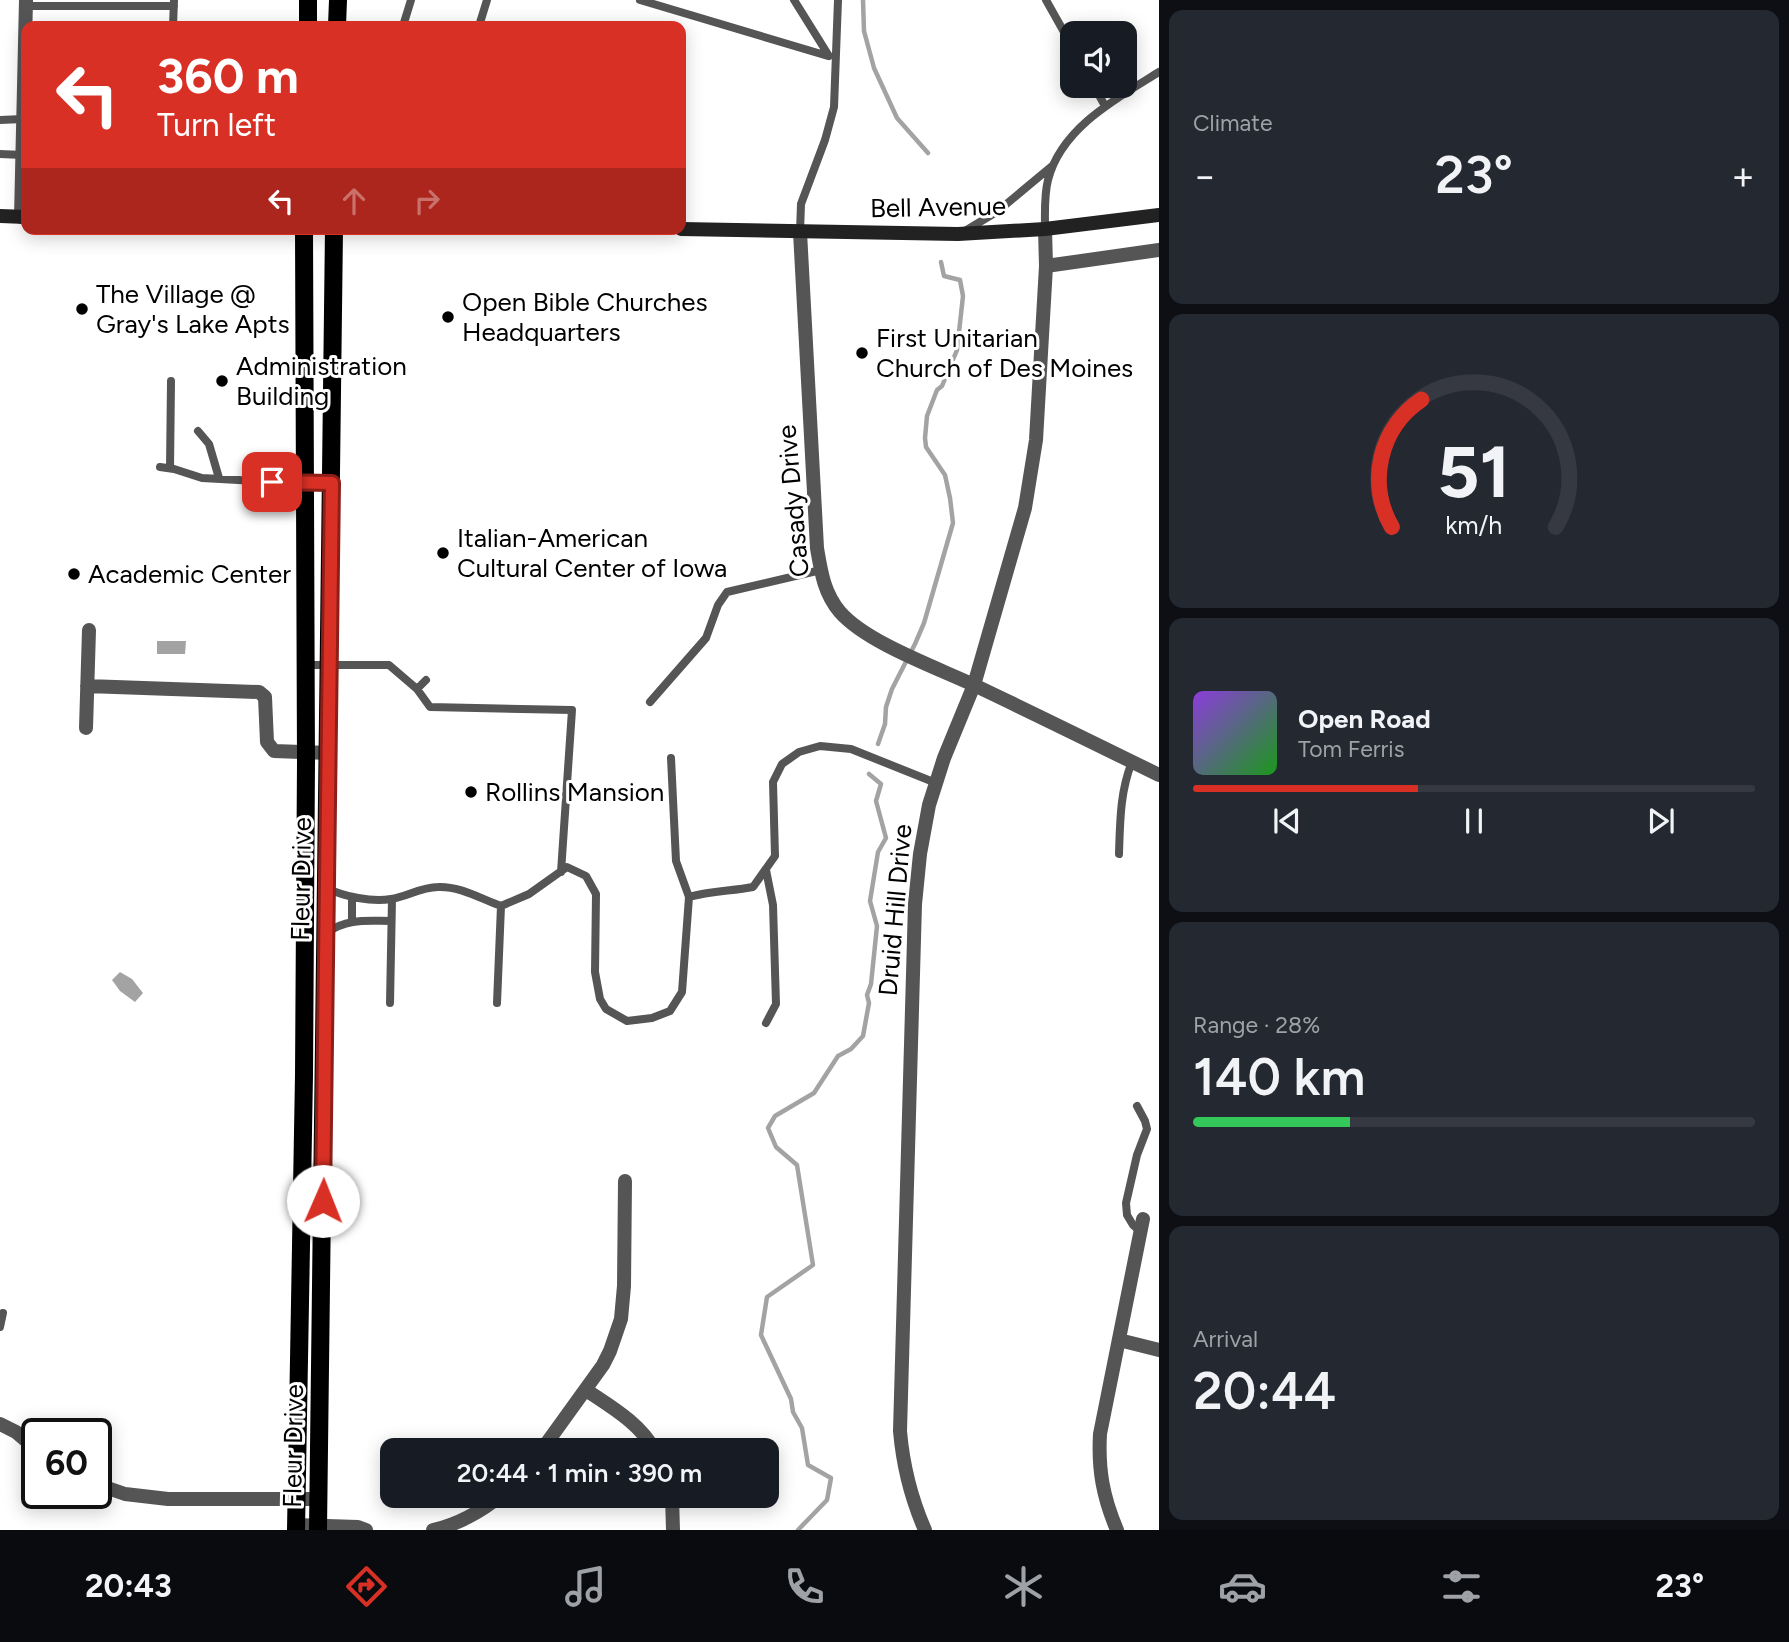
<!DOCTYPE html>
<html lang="en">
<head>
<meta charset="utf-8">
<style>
	body { margin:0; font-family:Figtree,sans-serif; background:#242831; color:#f1f3f6; height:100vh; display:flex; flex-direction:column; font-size:26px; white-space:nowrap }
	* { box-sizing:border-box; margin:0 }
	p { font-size:23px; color:#9ea1a6 }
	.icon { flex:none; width:38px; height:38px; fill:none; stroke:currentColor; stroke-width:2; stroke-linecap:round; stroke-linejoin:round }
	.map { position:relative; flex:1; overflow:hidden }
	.side { display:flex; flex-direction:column; gap:10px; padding:10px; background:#0d0f14; width:630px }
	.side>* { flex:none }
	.guide { position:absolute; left:21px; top:21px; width:665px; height:214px; border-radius:14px; box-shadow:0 4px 18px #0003; background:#d93025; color:#fff; overflow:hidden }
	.tools { position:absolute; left:1060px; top:21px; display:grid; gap:14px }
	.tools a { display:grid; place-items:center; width:77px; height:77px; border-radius:14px; background:#171b24; box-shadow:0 4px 18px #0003; font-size:35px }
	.speed { position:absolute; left:21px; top:1418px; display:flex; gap:14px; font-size:35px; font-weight:700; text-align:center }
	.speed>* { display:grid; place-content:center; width:91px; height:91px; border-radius:50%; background:#171b24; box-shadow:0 4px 18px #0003; line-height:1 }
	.speed .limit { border:4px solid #111; border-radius:10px; background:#fff; color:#111 }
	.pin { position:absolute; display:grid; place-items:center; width:60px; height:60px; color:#fff; margin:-30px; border-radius:14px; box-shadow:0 4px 10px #0006 }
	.me { position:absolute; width:77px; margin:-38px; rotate:1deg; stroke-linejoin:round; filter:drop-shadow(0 0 5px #0008) }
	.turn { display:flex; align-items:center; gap:24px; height:147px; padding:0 21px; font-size:32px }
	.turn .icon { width:91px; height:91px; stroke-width:2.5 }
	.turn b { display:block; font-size:49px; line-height:60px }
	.lanes { display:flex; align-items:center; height:66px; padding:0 21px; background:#0003; justify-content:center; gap:35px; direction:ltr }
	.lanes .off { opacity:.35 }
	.big { font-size:52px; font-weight:600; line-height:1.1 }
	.side .widget { flex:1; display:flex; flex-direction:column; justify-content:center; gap:10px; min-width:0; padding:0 24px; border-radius:14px; background:#242831 }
	.side .dial { align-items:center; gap:0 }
	.dial svg { height:182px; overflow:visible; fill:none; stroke:#363941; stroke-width:7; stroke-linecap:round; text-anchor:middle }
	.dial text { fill:#f1f3f6; stroke:none }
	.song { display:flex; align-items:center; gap:21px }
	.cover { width:84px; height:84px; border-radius:10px; background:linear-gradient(135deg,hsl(270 70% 55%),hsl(120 70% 35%)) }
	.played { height:7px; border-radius:4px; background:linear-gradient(90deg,#d93025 40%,#363941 40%) }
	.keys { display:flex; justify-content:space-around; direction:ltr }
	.heat { display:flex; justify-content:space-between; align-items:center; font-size:38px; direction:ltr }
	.charge { height:10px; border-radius:5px; background:linear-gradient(90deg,#34c759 28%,#363941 0) }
	.trip { position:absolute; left:380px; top:1438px; width:399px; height:70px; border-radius:14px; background:#171b24; box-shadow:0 4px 18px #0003; font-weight:600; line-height:70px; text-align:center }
	.dock { display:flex; height:112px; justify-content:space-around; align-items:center; background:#090b0e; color:#9ea1a6 }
	.dock .icon { width:49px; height:49px }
	.dock .active { color:#d93025 }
	.dock b { font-size:32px; color:#f1f3f6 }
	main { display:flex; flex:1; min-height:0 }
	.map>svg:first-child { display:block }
</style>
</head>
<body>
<main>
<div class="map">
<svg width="1159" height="1530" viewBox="0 0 1159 1530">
	<rect width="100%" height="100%" fill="#fff"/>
	<path fill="#a3a3a3" d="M157,641h29l-1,13h-28z
		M120,972l12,7 11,14 -8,9 -15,-11 -8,-11z"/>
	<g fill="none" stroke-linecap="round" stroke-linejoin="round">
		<path stroke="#a3a3a3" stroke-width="4.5" d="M863,0l1,31 10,37 23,50 31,35
			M878,744l7,-20 1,-17 6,-18 23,-45 9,-21 29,-100 -3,-25 -5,-23 -19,-28 -1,-9 2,-22 10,-26 5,-4 15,-36 6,-54 -3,-16 -16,-4 -3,-14
			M798,1530l29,-30 4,-22 -23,-13 -6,-37 -9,-16 -2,-13 -30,-64 6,-38 46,-32 -16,-100 -21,-18 -8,-19 7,-12 39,-23 24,-37 13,-7 12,-13 6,-33 -2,-8 4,-11 6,-58 -7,-25 8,-49 8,-14 -10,-37 5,-17 -12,-10"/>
		<path stroke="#555" stroke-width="8" d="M640,0l188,56
			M794,0l35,56
			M1046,0l27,48
			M26,6h148
			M173,26l1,-26
			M403,26l8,-26
			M479,26l8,-26
			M1094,86l11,20
			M0,120l23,-1
			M0,154l23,1
			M1045,229c0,-17 -1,-34 3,-49 13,-52 69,-82 111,-108
			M965,231l33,-20 54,-45
			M800,232l1,-28 24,-64 9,-33 4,-107
			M198,431l11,13 10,34
			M160,467l14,2 28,9 70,4 58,1
			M170,468l1,-87
			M246,480v-11
			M306,665h83l28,24 13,18 142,3 -11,162
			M417,689l9,-9
			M650,702l56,-64 12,-33 9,-13 94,-22
			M671,758l5,103 13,36
			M1119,854c1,-31 1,-63 13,-92
			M327,888c17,9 45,14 64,11 15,-2 30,-12 47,-12 22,-1 43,12 63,19l28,-12 38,-27 19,9 10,18 -1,78 5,27 6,10 21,12 25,-3 18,-7 12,-19 7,-95c21,-6 43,-6 64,-10l22,-31 -2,-74 9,-18 17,-12 21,-6 31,3 85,34
			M352,921v-23
			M326,933c22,-15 40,-12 65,-12
			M390,1003l2,-104
			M497,1003l4,-97
			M766,1023l10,-19 -3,-99 -7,-35
			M1137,1106l8,15 2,8 -10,26 -11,48 1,12 6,10 8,7
			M0,1327l3,-14"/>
		<path stroke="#555" stroke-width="14" d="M21,217l5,-217
			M800,232l17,316c4,24 7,45 23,64 27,31 98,56 136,74 61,29 122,59 183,89
			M1046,266l113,-16
			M87,686l172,6 6,5 2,45 7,9 55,2
			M86,728l3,-98
			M1119,1340l40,10
			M586,1390c25,17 54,33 69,61
			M0,1424l16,8 21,18
			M541,1451l62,-86 7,-14 11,-32 3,-33 1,-105
			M96,1484l29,10 43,5h150
			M672,1496l1,34
			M296,1525l62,2 8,3
			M433,1530c23,-5 48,-18 67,-34
			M925,1530c-14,-32 -22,-64 -25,-99l15,-527 5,-50 9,-49 15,-47 30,-73 51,-177 11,-68 10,-174 -1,-37
			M1117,1530c-14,-33 -19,-60 -17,-96l43,-215"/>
		<path stroke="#222" stroke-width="14" d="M0,216l26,1
			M681,229l277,5 87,-5 114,-14"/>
		<path stroke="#000" stroke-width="18" d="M308,26v-26
			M337,26l1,-26
			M296,1530l8,-455 2,-314 -2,-532
			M318,1530l16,-1301"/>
	</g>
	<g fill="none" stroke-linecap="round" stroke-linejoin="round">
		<g stroke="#8d1f18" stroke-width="18">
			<path id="route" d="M272,482l60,1 -9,718"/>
		</g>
		<use href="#route" stroke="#d93025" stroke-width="12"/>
	</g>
	<g fill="#000" stroke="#fff" stroke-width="2.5">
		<circle cx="82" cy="309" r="7"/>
		<circle cx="448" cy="317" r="7"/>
		<circle cx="862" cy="353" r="7"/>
		<circle cx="222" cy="381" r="7"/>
		<circle cx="443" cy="553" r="7"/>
		<circle cx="74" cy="574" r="7"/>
		<circle cx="471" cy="792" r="7"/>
	</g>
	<g text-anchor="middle" stroke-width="6" stroke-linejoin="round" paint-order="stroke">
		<g font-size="26" fill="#000" stroke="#fff">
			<text transform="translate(938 207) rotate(-1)" y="9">Bell Avenue</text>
			<text transform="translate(793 501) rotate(-95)" y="9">Casady Drive</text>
			<text transform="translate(301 879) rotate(-89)" y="9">Fleur Drive</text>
			<text transform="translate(895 910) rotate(-85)" y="9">Druid Hill Drive</text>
			<text transform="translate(293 1446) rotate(-89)" y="9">Fleur Drive</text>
		</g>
		<g font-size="26" fill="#000" stroke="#fff" text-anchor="start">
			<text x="96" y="303">The Village @<tspan x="96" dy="30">Gray's Lake Apts</tspan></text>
			<text x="462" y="311">Open Bible Churches<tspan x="462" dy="30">Headquarters</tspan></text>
			<text x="876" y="347">First Unitarian<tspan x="876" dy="30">Church of Des Moines</tspan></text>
			<text x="236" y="375">Administration<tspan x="236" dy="30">Building</tspan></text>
			<text x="457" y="547">Italian-American<tspan x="457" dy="30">Cultural Center of Iowa</tspan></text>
			<text x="88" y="583">Academic Center</text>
			<text x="485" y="801">Rollins Mansion</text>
		</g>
	</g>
</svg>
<div class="tools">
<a><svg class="icon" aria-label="sound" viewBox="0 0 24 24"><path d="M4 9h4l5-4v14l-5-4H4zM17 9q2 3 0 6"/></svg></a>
</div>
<div class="speed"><div class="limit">60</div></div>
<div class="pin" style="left:272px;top:482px;background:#d93025"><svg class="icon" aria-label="arrive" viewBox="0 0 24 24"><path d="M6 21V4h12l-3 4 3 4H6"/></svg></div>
<svg class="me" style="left:323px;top:1201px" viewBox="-20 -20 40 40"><circle r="19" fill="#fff"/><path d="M0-13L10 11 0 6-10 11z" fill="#d93025"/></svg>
<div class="trip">20:44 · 1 min · 390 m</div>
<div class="guide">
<div class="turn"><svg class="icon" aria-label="left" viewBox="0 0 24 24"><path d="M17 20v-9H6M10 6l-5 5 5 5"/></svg><div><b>360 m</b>Turn left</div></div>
<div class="lanes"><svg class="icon" aria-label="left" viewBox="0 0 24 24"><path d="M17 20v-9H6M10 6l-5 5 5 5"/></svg><svg class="icon off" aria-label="ahead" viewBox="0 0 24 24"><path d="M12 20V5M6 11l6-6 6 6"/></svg><svg class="icon off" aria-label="right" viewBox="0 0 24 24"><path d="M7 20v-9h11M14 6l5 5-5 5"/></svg></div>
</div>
</div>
<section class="side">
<div class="widget"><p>Climate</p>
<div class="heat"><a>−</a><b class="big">23°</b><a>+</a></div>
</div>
<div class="widget dial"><svg viewBox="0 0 100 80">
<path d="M14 69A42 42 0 1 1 86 69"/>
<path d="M14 69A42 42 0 0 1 27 13" stroke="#d93025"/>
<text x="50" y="56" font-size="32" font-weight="700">51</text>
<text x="50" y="72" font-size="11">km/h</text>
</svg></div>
<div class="widget">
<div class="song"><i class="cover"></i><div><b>Open Road</b><p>Tom Ferris</p></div></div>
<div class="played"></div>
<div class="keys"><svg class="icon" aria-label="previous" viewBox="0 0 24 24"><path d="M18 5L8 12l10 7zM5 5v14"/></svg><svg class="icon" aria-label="pause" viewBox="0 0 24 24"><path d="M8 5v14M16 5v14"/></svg><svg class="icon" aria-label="next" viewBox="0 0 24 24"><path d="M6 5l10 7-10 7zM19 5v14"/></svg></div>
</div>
<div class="widget"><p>Range · 28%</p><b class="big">140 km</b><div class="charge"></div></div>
<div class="widget"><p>Arrival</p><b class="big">20:44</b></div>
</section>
</main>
<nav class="dock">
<b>20:43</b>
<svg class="icon active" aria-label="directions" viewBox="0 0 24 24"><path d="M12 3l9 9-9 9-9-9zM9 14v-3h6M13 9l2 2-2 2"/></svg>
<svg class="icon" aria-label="music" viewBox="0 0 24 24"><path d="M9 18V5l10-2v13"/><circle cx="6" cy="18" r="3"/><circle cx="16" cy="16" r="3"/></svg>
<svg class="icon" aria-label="phone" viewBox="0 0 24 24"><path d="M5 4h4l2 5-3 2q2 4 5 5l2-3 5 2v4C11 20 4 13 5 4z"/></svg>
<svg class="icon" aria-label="climate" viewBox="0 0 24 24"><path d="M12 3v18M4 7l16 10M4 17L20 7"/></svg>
<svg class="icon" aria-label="car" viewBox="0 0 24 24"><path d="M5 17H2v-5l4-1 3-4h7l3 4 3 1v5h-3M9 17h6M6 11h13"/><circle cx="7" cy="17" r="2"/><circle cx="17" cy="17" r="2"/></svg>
<svg class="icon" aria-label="filters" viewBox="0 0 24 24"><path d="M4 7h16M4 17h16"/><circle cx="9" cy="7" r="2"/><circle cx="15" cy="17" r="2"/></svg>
<b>23°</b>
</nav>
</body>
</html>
